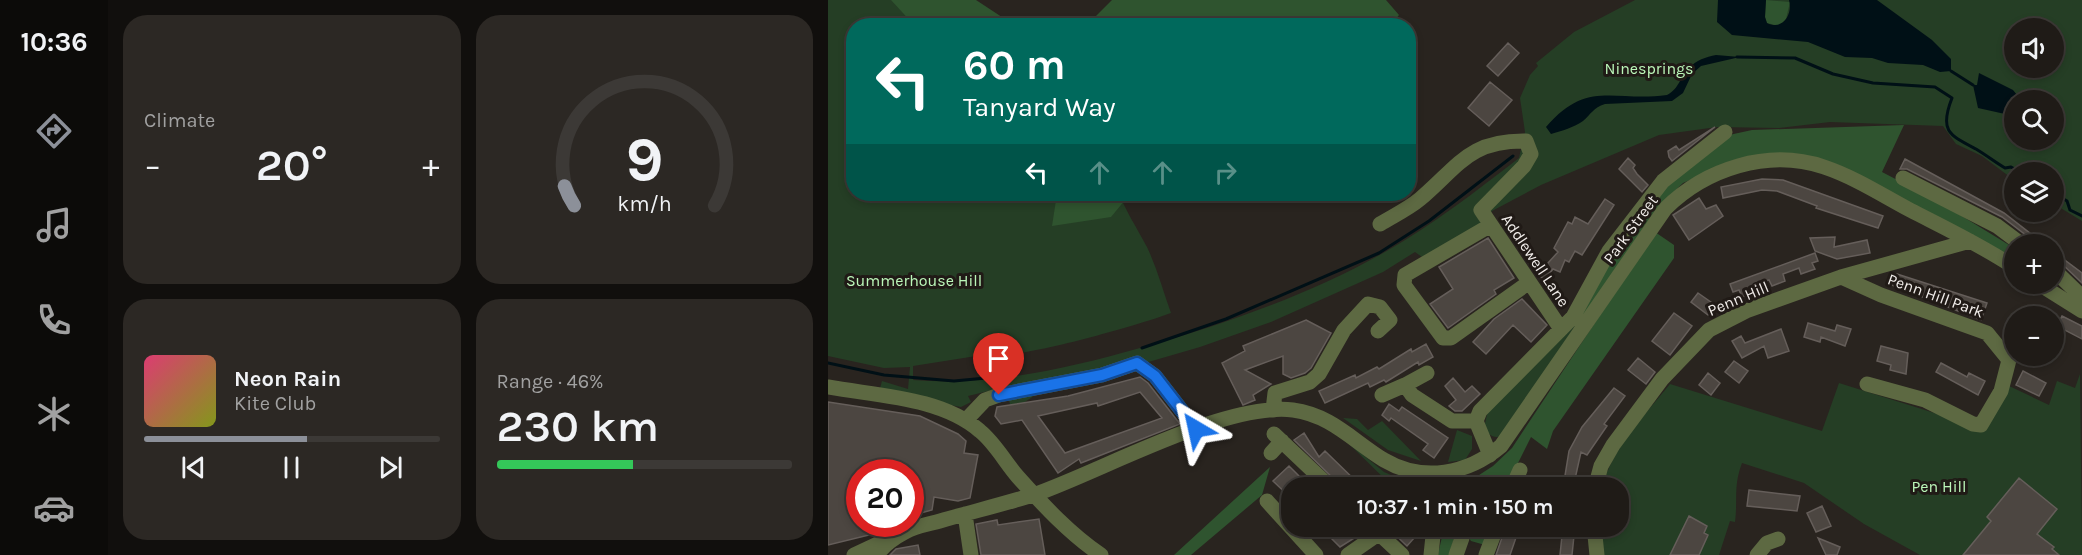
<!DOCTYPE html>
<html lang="en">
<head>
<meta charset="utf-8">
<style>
	body { margin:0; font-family:Karla,sans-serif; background:#2c2824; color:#f1f3f6; height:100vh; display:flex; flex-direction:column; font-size:22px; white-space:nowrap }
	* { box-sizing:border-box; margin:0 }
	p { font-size:20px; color:#a1a1a1 }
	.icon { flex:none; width:33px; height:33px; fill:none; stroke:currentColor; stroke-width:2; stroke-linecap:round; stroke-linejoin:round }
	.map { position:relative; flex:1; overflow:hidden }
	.details { display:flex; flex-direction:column; gap:15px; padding:15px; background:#110f0d; width:720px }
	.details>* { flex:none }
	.top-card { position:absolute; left:18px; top:18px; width:570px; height:183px; border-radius:24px; box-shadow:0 3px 9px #0003,0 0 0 2px #3c3936; background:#00695c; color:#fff; overflow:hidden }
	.tools { position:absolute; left:1176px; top:18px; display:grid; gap:12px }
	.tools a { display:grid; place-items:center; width:60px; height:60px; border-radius:50%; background:#1f1b17; box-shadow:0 3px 9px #0003,0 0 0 2px #3c3936; font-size:30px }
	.speed { position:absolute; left:18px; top:459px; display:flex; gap:12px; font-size:30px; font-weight:700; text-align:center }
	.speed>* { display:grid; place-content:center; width:78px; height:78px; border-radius:50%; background:#1f1b17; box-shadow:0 3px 9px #0003,0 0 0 2px #3c3936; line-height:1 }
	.speed .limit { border:9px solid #d22; background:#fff; color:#111 }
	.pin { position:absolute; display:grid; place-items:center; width:51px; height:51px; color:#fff; margin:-62px -26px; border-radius:50% 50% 50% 0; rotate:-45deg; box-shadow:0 0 6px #0007 }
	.pin .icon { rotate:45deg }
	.me { position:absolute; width:66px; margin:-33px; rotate:324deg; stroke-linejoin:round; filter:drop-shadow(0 0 4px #0008) }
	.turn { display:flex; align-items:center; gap:21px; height:126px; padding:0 18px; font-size:27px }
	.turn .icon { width:78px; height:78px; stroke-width:2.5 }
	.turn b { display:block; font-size:42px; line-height:51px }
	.lanes { display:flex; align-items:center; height:57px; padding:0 18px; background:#0003; justify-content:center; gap:30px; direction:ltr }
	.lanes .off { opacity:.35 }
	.big { font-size:45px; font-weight:600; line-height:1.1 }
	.details .tile { flex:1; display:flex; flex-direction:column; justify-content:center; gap:9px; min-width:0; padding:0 21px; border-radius:24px; background:#2c2824 }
	.details .dial { align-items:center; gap:0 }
	.dial svg { height:156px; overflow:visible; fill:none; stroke:#3c3936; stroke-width:7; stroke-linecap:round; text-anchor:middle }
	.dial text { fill:#f1f3f6; stroke:none }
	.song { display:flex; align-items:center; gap:18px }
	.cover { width:72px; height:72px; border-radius:9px; background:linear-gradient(135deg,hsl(340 70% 55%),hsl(70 70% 35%)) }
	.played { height:6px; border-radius:3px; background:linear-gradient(90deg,#8c9099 55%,#3c3936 55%) }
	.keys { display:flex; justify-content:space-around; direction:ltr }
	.heat { display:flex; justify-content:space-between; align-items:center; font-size:33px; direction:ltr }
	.charge { height:9px; border-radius:4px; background:linear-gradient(90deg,#34c759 46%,#3c3936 0) }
	.details .tiles { flex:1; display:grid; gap:15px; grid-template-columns:repeat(2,1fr) }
	.trip { position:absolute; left:453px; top:477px; width:348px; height:60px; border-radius:24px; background:#1f1b17; box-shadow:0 3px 9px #0003,0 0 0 2px #3c3936; font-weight:600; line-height:60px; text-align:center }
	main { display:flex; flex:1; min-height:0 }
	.tabs { display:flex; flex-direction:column; width:108px; justify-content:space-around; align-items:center; background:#0c0b09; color:#a1a1a1 }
	.tabs .icon { width:42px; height:42px }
	.tabs .on { color:#8c9099 }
	.tabs b { font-size:27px; color:#f1f3f6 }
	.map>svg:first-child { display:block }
</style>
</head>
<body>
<main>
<nav class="tabs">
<b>10:36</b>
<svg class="icon on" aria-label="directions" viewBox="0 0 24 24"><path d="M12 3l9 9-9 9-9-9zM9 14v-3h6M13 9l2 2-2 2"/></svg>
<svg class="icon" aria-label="music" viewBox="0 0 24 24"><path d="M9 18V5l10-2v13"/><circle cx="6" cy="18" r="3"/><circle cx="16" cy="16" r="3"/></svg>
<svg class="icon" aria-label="phone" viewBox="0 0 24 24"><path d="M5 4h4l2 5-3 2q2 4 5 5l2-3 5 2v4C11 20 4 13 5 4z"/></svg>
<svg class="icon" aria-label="climate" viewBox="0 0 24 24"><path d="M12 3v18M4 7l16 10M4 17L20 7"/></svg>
<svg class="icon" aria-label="car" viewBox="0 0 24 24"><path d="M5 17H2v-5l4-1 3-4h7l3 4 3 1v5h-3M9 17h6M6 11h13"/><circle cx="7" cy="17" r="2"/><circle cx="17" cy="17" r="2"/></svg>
</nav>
<section class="details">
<div class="tiles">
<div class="tile"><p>Climate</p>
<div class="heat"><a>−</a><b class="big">20°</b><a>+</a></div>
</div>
<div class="tile dial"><svg viewBox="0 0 100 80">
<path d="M14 69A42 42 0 1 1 86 69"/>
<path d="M14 69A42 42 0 0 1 9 59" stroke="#8c9099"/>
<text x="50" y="56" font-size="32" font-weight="700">9</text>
<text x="50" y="72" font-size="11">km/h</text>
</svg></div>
<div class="tile">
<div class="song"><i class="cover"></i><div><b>Neon Rain</b><p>Kite Club</p></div></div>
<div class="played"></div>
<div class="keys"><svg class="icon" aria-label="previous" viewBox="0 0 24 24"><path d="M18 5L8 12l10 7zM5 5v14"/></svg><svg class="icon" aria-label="pause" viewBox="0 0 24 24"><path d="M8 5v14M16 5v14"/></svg><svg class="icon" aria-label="next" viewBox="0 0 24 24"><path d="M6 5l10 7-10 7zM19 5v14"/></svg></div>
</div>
<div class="tile"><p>Range · 46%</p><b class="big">230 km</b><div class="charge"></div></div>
</div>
</section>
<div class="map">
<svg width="1254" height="555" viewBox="0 0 1254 555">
	<rect width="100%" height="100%" fill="#29241f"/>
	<path fill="#253e25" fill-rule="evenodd" d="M0,0h121l24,25 -119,1v168h266c1,9 21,41 27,53 10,21 16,44 24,66 -29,11 -159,49 -182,41l-76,12v14c79,6 152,-11 227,-32 85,-24 169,-53 245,-96 48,-27 91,-61 134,-94l6,-26 -5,-34 10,-23 8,-9 -2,-3 38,-31 61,-32h447v221l-28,-17v-32h-40v8l-32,-24 -26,-12 -13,-18 -113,-4 -51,6 -62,-1 -58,8 -118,50 -49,26 -7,11 -63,35 -7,-5 -32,20 -112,50 -71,25 -165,48 -23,16 -7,-24 -37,9 3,6 -10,5 -82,-15 3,-11 26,8 2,-22 -26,1 -56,-12zM1186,28h40v40h-40zM1186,100h40v40h-40z
		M750,322l-76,114c-9,3 -13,-1 -18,-8l4,-18z
		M1252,374l2,181h-162l-56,-31 -60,-41 -62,-20c-9,24 -4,35 -7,59l-5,-1 -11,34h-119l-2,-28 20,-1v-38l-16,-1c11,-40 42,-71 68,-103l152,47 17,-48 143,45 25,-43 42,20 8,-24 18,7z
		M515,418l14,1 11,11 14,-9 39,40 -33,-11z
		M629,430l15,6v13l-7,11 -17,2z
		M516,439l40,33 35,15h-26z"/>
	<path fill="#2f542f" d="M63,0h85l38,25h-100z
		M284,0h274l13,15 -9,11 -303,-1z
		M938,0l24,2 -4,17 -7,7 -12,-3 -2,-6z
		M1076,125l-22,47 52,27 80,49v15l-176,-96 -101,-8 -54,24 -26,25 -78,114 3,-17 73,-111 74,-59 23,-5z
		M229,194h73l-19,23 -59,9z
		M827,232l19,13v13l-121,173 -6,18 -16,-12 -25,50 -47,1 34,-22 19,-18z
		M442,467l-8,28 -71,60h-17z
		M616,527h47l-6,18 -14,-4 -6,-9 -8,-3 -8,26h-11z"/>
	<path fill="#001016" d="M890,0h48l-1,17 2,6c16,8 26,-9 22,-23h88l55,40 19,19v12l-11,1 -17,-7 -35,-2 -16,-5 -27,-1 -37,-15 -76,-7 -15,-13z
		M888,55l24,2 -39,9 -9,8 -9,19 -11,8 -67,3c-12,4 -14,10 -22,17 -9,6 -21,10 -32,13l-5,-7c41,-48 67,-25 121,-32 13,-7 12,-17 22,-27 7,-8 17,-11 27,-13z
		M1151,73l34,17 8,10h-7v16l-36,-8 -5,-23h4z"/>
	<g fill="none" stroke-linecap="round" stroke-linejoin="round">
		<path stroke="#001016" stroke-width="3" d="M909,57l58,1 38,16 40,9 62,4 17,11c-13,33 -3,37 24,51 10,6 19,13 29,19l6,-1 9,5
			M1123,71l22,14
			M1226,193l13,8 3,9 12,6
			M314,348l84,-29 153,-66 50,-32 84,-65
			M0,363l56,12 70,6 32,-3"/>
	</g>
	<path fill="#4c4641" stroke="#655e5a" stroke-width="1.5" fill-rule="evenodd" d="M680,43l11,10 -21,23 -11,-10z
		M662,82l22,18 -23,26 -21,-18z
		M887,127l-43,34 -3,-4 -1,-6 8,-5 3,4z
		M800,158l7,7 -2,3 4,6 11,11 -6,7 -23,-23z
		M1077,159l99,54 40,31h-13l-4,-8 -25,-19 -95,-48h-7z
		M934,179l21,1 100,36 -5,12 -62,-20 1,-2 -40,-15 -15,-1 -39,8 -2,-11z
		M871,198l7,11 10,-4 7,11 -34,24 -16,-25z
		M777,199l9,6 -32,50 -7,-4 -6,11 -4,-2 -5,12 -7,-3 -8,10 -8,-4 21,-23 -4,-4 14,-26 4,2 3,-7 13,7z
		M1007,237l-1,10 33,-7 3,13 -33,6 -22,-8 -5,-13z
		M660,238l26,40 -20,12 2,4 -48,34 -18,-24 23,-15 -14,-22z
		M1226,252l28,21v10l-21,-20 -7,-2z
		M987,253l3,8 -6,2 3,6 -14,5 -2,-6 -16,6 2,7 -13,5 -3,-6 -16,5 3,7 -14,5 -3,-7 -6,2 -3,-8z
		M1069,274l90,29 -6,17 -89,-35z
		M870,293l17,12 -7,10 -17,-13z
		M694,299l25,26 -16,17 -18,-17 -27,29 -13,-12 21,-23z
		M846,313l18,13 -22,29 -18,-14z
		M1234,316l20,10v13l-25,-13z
		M478,320l25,13 -20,35 -6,5 -14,5 -8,-4v-18l-38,14 26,14 -18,11 2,5 -12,5 -21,-42 23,-12 -2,-5z
		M980,323l27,8 2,-6 14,4 -6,17 -24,-9 -1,5 -16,-5z
		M953,329l8,22 -21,7 -4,-12 -22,12 -10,-17 9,-5 4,7z
		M598,344l7,13 -14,8 -1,-3 -32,20 -2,-2 -14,7 -2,-4 -43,20 -6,-12 36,-16 1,3 21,-11 2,2 32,-20 1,3z
		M1053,346l27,7 -2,21 -16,-4 1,-5 -14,-4z
		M810,358l17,14 -9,12 -18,-14z
		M906,361l14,10 -9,12 -14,-11z
		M1113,363l26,14 2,-4 16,8 -7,14 -42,-23z
		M1195,371l23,12 -7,13 -23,-11z
		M880,373l12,10 -9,12 -12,-10z
		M312,377l8,6 32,41 -99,39 -2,-4 -21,14 -36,-53 -21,4 -6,-8 2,-9 71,-11zM312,392l22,26 -97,35 -27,-37 59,-13 1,3z
		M625,378l12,14 7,-6 8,8 -18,17h-7l-6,-5 7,-6 -11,-14z
		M786,388l11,8 -21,28 3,2 -20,29 -6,-3 -8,36h-10l6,-37 13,-24z
		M0,402l92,14 38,18 8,7 -2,12 14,2 -8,43 -12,3 -24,-4 -2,13 -22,6v-44h-50v52h4l5,11 -41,10z
		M561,404l10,7 3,-4 46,31 -14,20 -11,-8 5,-6 -37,-26 -2,3 -7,-6z
		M476,433l15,24 6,-6 38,37h-20l-49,-48z
		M461,466l22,22h-19v11l-19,-18z
		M1191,478l38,31 -20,25 17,13 -2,2 7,6h-96l28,-34 -4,-4z
		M921,490l51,6 -3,15 -50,-5z
		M994,506l9,20 -15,6 -9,-19z
		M861,516l18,10 -3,7 4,2 -9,20h-29z
		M211,519l6,36h-64l-5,-31 21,-4 1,5z
		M491,526h32l8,9 -19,12z
		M558,526h18l11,11 -8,9z
		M678,526h14l-10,29h-14z
		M735,526h12l-3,29h-12z
		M990,538l22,9 -3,8h-11z
		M90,545l2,10h-30l6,-6z"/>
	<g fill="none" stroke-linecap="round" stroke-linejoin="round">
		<path stroke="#5d6942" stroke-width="15" d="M1075,178l94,48 24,18
			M552,224c13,-8 28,-15 40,-25 39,-33 49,-59 106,-58l5,13 -7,12 -43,44 80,119
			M663,225l-86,50 -1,10 39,53h8l77,-55
			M1226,270l28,27
			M1013,277l40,18 106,38 22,27 -8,31 -20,34 -8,-1 -48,-24 -58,-16
			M1211,284l43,27
			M577,385l22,-12
			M0,387c49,9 113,10 152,44 15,12 25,31 38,46 25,28 52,57 83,78
			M554,395l23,-10 7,10 40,26h24
			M445,410l2,-17 35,-11 9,-8 25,-44 24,-26 12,3 10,13 -12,11
			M138,420l19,-20 14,-5 103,-20 35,-12 18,13 41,53
			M446,434l57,54
			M443,453l11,-12
			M662,455l-14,-34 4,-10 93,-94 36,-66 54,-70 62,-49
			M684,488l8,-18
			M767,488l6,-22 12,-21 49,-66 47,-49 37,-19 95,-34 129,-36
			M439,501l49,54
			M137,514l6,41
			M543,526l31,29
			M766,526l3,29
			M26,555l32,-15
			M49,555c6,-9 18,-18 28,-23 10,-6 24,-8 35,-11 31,-9 64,-17 96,-27 68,-24 189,-92 257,-84 38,5 60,31 91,50 39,23 84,14 117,-14l164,-237c40,-40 103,-61 159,-42 30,10 58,28 86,43 35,18 71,35 104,57
			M520,555l30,-21
			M603,555l3,-29
			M628,555l6,-17
			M658,555l11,-29
			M929,555l10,-12 11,-4"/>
	</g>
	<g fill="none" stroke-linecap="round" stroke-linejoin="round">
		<g stroke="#114b97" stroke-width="15">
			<path id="route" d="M171,395l103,-20 35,-12 18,13 41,53"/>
		</g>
		<use href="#route" stroke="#1a73e8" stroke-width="10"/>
	</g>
	<g text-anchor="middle" stroke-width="6" stroke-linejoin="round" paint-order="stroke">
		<g font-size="16" fill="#bbf7b9" stroke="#201a16">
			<text x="821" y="74">Ninesprings</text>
			<text x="86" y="286">Summerhouse Hill</text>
			<text x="1111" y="492">Pen Hill</text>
		</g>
		<g font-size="16" fill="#f1edea" stroke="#201a16">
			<text transform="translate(802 229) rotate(-54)" y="6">Park Street</text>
			<text transform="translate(708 260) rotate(56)" y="6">Addlewell Lane</text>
			<text transform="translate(1108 295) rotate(20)" y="6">Penn Hill Park</text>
			<text transform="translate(910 298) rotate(-23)" y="6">Penn Hill</text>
		</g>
	</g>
</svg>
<div class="tools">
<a><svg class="icon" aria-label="sound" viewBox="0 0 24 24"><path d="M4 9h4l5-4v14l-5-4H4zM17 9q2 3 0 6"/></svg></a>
<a><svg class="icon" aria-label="search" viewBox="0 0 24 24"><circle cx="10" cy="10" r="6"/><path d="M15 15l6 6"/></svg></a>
<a><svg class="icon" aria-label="layers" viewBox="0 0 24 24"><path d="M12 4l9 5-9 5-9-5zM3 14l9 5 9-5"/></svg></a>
<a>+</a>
<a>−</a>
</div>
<div class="speed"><div class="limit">20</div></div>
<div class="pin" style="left:171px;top:395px;background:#d93025"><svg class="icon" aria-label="arrive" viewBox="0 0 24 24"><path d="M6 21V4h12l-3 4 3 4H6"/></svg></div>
<svg class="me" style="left:368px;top:429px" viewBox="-20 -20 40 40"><path d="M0-17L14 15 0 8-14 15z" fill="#1a73e8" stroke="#fff" stroke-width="4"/></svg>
<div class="trip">10:37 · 1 min · 150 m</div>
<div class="top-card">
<div class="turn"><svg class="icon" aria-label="left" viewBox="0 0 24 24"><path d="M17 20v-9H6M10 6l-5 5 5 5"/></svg><div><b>60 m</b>Tanyard Way</div></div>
<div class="lanes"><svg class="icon" aria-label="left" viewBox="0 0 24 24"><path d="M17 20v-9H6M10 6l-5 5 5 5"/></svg><svg class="icon off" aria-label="ahead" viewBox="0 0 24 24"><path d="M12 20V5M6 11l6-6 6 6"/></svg><svg class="icon off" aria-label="ahead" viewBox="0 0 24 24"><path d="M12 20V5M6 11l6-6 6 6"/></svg><svg class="icon off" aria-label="right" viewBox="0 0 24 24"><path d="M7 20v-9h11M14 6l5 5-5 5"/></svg></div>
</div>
</div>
</main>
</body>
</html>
